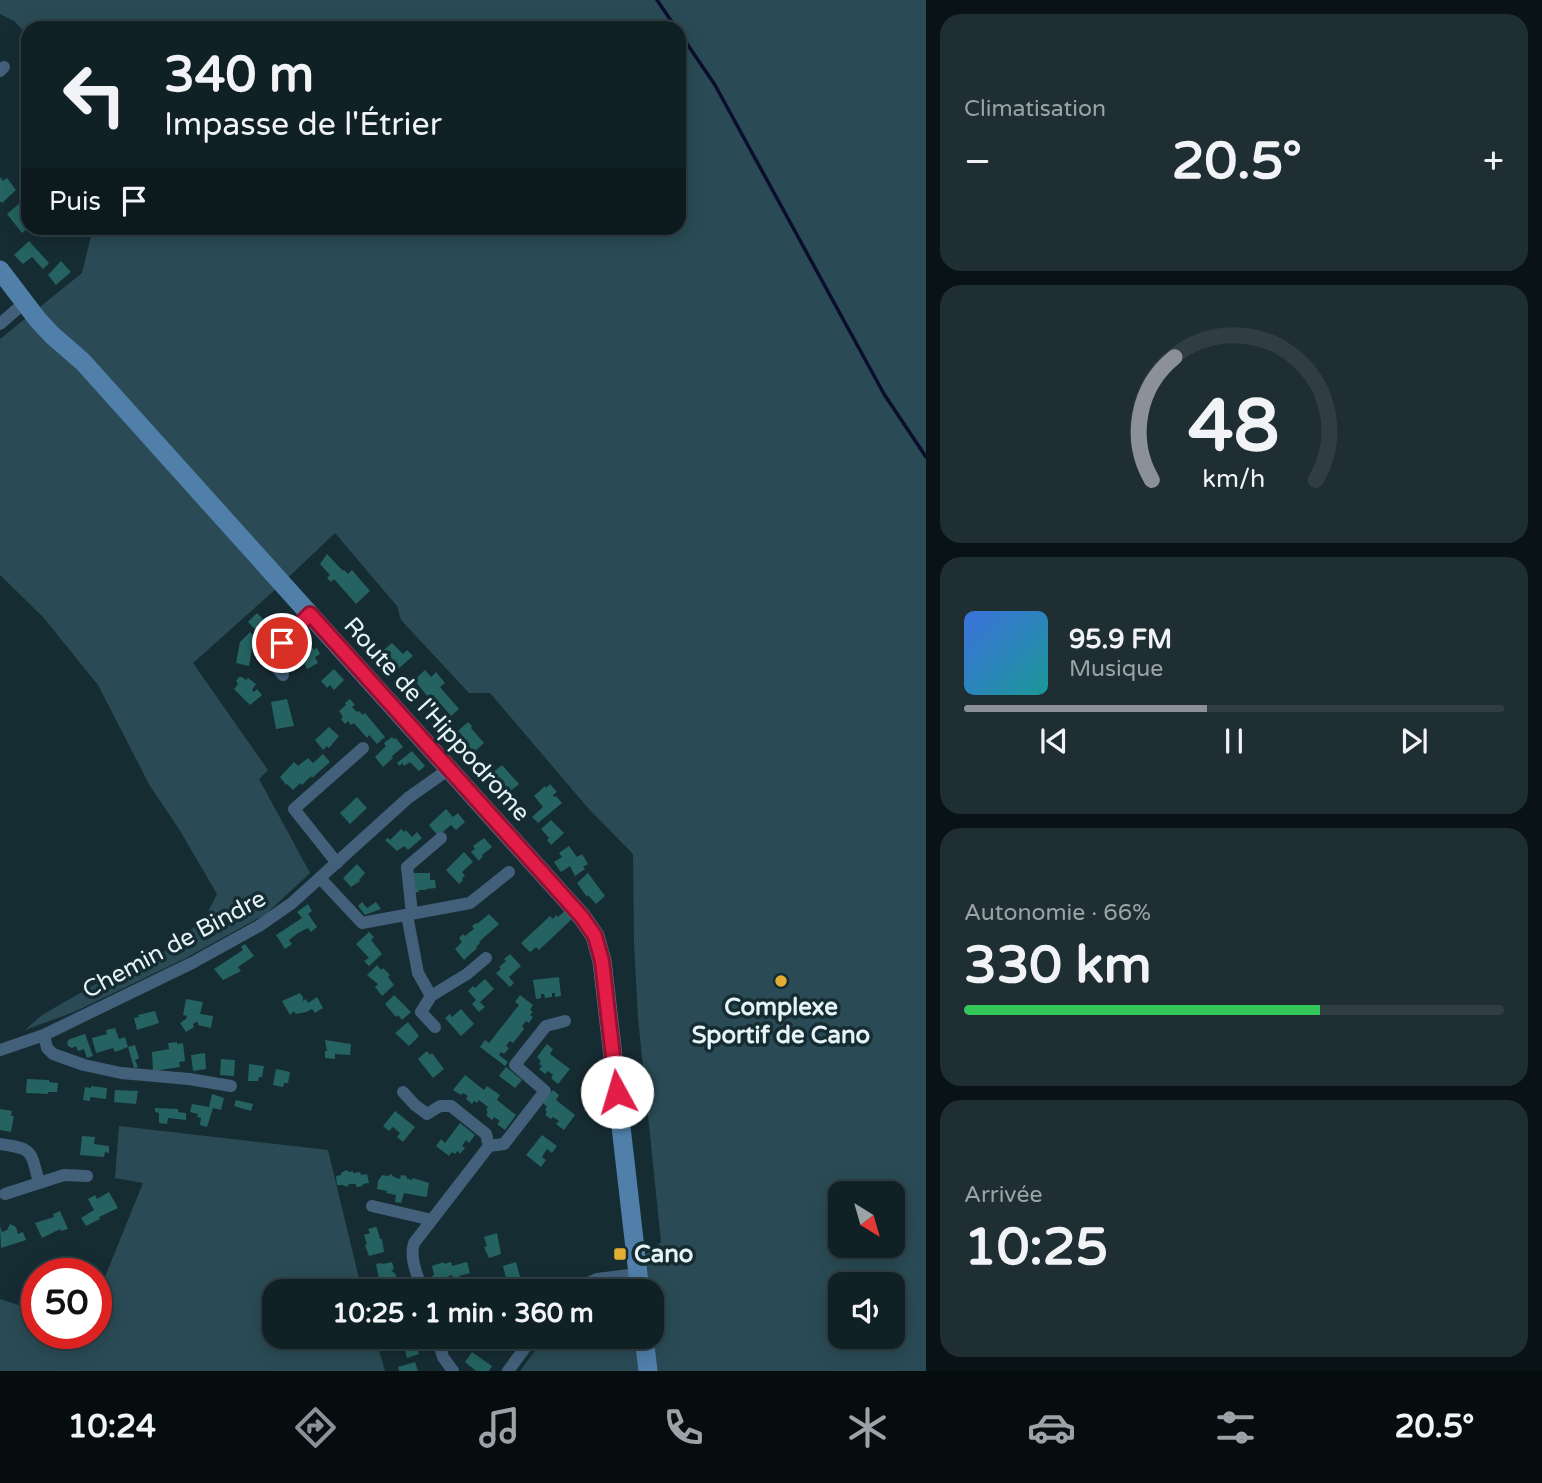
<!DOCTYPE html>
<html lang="fr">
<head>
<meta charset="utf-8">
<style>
	body { margin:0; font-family:"Varela Round",sans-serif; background:#1e2e32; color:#f1f3f6; height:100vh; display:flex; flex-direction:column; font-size:26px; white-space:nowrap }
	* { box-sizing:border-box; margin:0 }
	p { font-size:23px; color:#9ca3a7 }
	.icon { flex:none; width:38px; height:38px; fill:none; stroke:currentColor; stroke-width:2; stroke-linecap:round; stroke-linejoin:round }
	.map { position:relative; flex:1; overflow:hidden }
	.details { display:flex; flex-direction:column; gap:14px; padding:14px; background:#091215; width:616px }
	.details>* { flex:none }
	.banner { position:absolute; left:21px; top:21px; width:665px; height:214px; border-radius:21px; box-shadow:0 4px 18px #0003,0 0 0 2px #303e43; background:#102126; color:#f1f3f6; overflow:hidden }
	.needle { width:46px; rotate:143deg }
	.fabs { position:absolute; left:828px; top:1181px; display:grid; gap:14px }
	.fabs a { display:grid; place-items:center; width:77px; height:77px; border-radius:14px; background:#102126; box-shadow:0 4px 18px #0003,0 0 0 2px #303e43; font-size:35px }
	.speed { position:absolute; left:21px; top:1258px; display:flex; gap:14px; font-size:35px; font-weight:700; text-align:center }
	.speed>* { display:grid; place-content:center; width:91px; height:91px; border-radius:50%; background:#102126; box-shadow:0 4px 18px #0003,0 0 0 2px #303e43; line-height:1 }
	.speed .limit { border:10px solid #d22; background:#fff; color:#111 }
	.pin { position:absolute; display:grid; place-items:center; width:60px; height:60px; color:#fff; margin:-30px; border:4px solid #fff; border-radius:50%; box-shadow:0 2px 7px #0007 }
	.me { position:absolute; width:77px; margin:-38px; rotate:354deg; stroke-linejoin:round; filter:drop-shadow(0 0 5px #0008) }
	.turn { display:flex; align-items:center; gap:24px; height:147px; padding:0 28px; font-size:32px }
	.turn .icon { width:91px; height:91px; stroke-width:2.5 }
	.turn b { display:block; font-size:49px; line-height:60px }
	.then { display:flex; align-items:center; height:66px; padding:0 28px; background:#0003; gap:14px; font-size:26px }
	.big { font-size:52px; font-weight:700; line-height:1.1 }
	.details .card { flex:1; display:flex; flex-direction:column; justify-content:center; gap:10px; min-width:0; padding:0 24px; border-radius:21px; background:#1e2e32 }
	.details .dial { align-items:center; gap:0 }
	.dial svg { height:182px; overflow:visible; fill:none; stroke:#303e43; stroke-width:7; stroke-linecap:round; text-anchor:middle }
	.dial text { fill:#f1f3f6; stroke:none }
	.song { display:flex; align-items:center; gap:21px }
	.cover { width:84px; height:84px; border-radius:10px; background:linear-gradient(135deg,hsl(220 70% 55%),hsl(180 70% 35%)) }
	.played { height:7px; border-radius:4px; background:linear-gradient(90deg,#8c9099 45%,#303e43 45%) }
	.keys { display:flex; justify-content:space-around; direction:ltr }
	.heat { display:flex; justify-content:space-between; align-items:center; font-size:38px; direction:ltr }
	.charge { height:10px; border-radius:5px; background:linear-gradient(90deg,#34c759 66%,#303e43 0) }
	.trip { position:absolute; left:262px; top:1279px; width:402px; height:70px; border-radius:21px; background:#102126; box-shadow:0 4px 18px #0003,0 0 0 2px #303e43; font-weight:700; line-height:70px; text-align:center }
	.tabs { display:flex; height:112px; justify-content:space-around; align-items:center; background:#060d0f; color:#9ca3a7 }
	.tabs .icon { width:49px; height:49px }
	.tabs .active { color:#8c9099 }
	.tabs b { font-size:32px; color:#f1f3f6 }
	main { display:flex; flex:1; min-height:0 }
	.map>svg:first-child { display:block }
</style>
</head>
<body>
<main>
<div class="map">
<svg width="926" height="1371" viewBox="0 0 926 1371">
	<rect width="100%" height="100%" fill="#162c33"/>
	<path fill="#2a4b55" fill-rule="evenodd" d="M0,0h926v1371h-406l25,-34h108v-45l-50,-1 58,-49 -23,-224 -4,-75 -1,-89 -45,-46 -98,-115h-21l-68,-73 -4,-14 -62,-73 -59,56 -83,74 75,107 -9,9 51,94 -44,41 -82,45 -110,53 -49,18 17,-15 66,-38 57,-26 40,-33 12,-24 -38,-65 -29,-43 -52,-101 -55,-68 -43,-42v-236l82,-66 11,-45h586v-200h-651v8l-14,-15 -14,-7zM840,1194h52v52h-52zM840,1284h52v53h-52z
		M119,1126l209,24 34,141 -87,1v45h100l10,34h-385v-72l37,12v23h59v-35l47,-116 -28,-5z"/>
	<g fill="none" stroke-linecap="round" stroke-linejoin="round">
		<path stroke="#0b0d2d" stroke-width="3.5" d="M657,0l19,28
			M679,32l36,53 169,309 42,63"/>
	</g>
	<path fill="#246361" d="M0,177l3,4 4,-3 9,12 -14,13 -2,-2z
		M21,202l7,8v18l-6,5 -15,-19z
		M29,241l20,22 -6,6 -11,-12 -9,7 -9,-9z
		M61,261l10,11 -15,13 -8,-10z
		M327,554l16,17 1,-1 4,4 4,-4 18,21 -14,13 -22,-25 -3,3 -4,-4 3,-3 -10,-11z
		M257,613l8,8 4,-4 9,10 -13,13 -17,-18z
		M250,632l10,10 -8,7 -3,17 -13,-3 4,-21z
		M306,637l8,13 3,-2 3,6 -5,3 3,6 -11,6 -3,-6 2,-1 -11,-18z
		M392,643l11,11 4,-4 6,6 -16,14 -5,-5 -2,1 -11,-12z
		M334,669l10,11 -10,10 -4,-5 -3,3 -6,-7z
		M425,670l6,7 5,-5 9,11 -5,4 19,22 -8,7 -18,-21 -4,3 -15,-18z
		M239,677h3l4,3 2,-2 8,6 -4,6 2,2 3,-3 5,6 -12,10 -16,-16 4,-5 -2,-3z
		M287,699l7,27 -18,3 -5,-27z
		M350,699l5,6 -3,2 5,5 2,-1 4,4 2,-2 20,24 -8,7 -8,-9 -2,3 -13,-15 -3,2 -3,-4 -3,3 -4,-5 2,-2 -4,-6 7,-6 -1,-2z
		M468,722l4,4 -1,2 13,15 -10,9 -14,-15 2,-2 -4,-4z
		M329,727l10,9 -10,12 -2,-2 -4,4 -8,-10z
		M392,737l2,2 2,-1 7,9 -11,9 1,2 -10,9 -8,-10 11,-11 -2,-3z
		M412,751l13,15 -6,5 -9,-9 -6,4 -2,-3 -2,3 -3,-3z
		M323,754l7,8 -18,16 -1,-2 -9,9 -2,-2 -7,7 -6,-6 -1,1 -6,-8 14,-15 4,4 10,-8 5,5z
		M502,765l17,19 -11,9 -17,-19z
		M550,784l7,8 -4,3 1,2 2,-1 6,7 -24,20 -6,-6 11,-10 -9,-11 11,-10 1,2z
		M357,797l10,11 -17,16 -10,-11z
		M446,809l7,8 5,-4 7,9 -9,8 -5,-5 -13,11 -9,-11z
		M551,820l13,13 -13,12 -4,-5 2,-2 -8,-9z
		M401,829l3,3 2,-2 6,7 5,-5 5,6 -14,12 -4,-4 -7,5 -12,-11 3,-2 2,2z
		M484,838l8,9 -10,8 1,1 -4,5 -8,-9 4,-3 -2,-3z
		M569,846l8,11 5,-3 6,10 -5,3 2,2 -10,7 -5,-10 -9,6 -7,-10 8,-5 -3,-4z
		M464,852l9,10 -11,10 3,4 -3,2 1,2 -4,4 -13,-14z
		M357,864l8,9 -6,7 1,1 -9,6 -8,-9z
		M412,873h18v7h5l1,8 -10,1v1h-7v2l-6,1z
		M588,873l17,23 -9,8 -8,-9 -1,2 -10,-14z
		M362,902l5,6 9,-6 5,7 -16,6 -7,-9z
		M308,904l4,7 -4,3 9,13 -6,5 -3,-4 -10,5 -9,7 3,4 -7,5 -9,-14 26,-17 -5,-6z
		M566,910l7,8 -34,32 -3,-3 -6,5 -9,-9 29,-27 3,3 3,-4 2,2z
		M489,914l10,10 -20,18 1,1 -4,4 1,1 -13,12 -9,-11 7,-7 -3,-4 4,-4 2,2 5,-4 4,-3 -2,-3 4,-3 1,1z
		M369,932l5,5 -3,3 11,14 -13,12 -5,-5 5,-3 -13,-14z
		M245,944l9,12 -16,11 3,4 -18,9 -9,-11 29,-19 -2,-3z
		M510,954l11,12 -12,11 5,6 -4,4 -14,-14 5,-4 -2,-2 7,-6 -2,-2z
		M377,965l4,5 2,-2 7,7 -2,2 6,8 -12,11 -7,-9 3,-3 -11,-9z
		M559,977l2,19 -6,1v-4h-3v4l-7,1 -1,-4h-3v4l-5,1 -3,-19z
		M485,979l9,10 -14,13 5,5 -6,5 -7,-8 4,-4 -8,-9 5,-5 2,2z
		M300,993l3,4v4l3,-2 2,4 9,-6 6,11 -8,5 -3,-4 -6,3 -10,2 -2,-3 -4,4 -8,-14z
		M394,995l17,17 -9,8 -4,-5 -2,2 -11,-13z
		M520,995l13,10 -3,5 3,2 -3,3 3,2 -4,6 -3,-2 -4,5 2,3 -11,14 -3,-2 -4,5 3,2 -5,6 -3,-2 -2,3 9,7 -3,4 -25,-19 5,-7 4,3 30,-38 -4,-3z
		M186,999l17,3 -3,12 13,2 -2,12 -13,-3v-3h-2l-3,2 1,3 -8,5 -6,-9 6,-4 1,-3 -4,-1z
		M461,1009l13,15 -13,12 -16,-18 5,-4 2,3z
		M155,1011l4,12 -22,7 -3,-12 5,-1 -1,-2z
		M408,1022l11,14 -10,10 -14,-13z
		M115,1028l4,11 6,-2 3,10 -13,5 -2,-4 -17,5 -4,-15 15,-4 -1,-4z
		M85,1034l8,22 -6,2 -3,-9 -6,2 -2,-5 -4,2 -4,-2 -1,-4 3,-3z
		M325,1040l26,4 -1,11 -15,-1v5l-10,-1v-7h2z
		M177,1042v2l6,-1 2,18 -6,1 1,5 -27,4 -1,-19 17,-3 -1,-6z
		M547,1044l6,5 -3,5 20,15 -12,15 -7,-6 2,-3 -5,-4 -3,3 -6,-5 3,-3 -3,-2 2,-3 -4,-4z
		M135,1045l4,13 -4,2 3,7 -4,1 -6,-21z
		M427,1051l3,4 2,-2 12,16 -11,9 -15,-19z
		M205,1053l1,16 -13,2 -2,-16z
		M221,1059l14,1 -1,16 -14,-1z
		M249,1064l15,2 -2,11h-3l-1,4h-10z
		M506,1067l16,13 -7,8 -16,-12z
		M276,1069l14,3 -2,11h-4l-1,4 -10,-2z
		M465,1075l19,15 3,-4 13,9 -3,5 19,15 -11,15 -8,-6 3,-3 -6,-4 -2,3 -6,-5 2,-3 -2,-2 2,-3 -9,-7 -2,3 -3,-2 -2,3 -6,-5 2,-3 -5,-3 -2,2 -8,-5z
		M27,1079l22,1v2l9,1 -1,9h-9v2l-22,-1z
		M91,1086l16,2 -1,11 -16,-2v4l-7,-1 2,-13 6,1z
		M115,1090l23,1 -2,13 -22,-2z
		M553,1090l6,5 -3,5 19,15 -11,15 -8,-6 3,-3 -6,-4 -2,2 -6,-4 2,-3 -2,-2 2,-3 -4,-4z
		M212,1094l12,4 -3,12 -8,-2 -6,19 -7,-2 1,-7 -4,-1 1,-3 -8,-2 2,-8 17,3z
		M236,1100l17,4 -2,7 -17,-5z
		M155,1108l23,1v3l8,1v7l-18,-2 -1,6 -8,-1v-10l-4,-1z
		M0,1109l12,2 -1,5h3l-3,16 -11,-2z
		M395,1111l20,16 -12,15 -6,-5 3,-4 -7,-6 -4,4 -6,-5z
		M460,1123l15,12 -6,8 -3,-3 -4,6 3,2 -5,6 -2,-3 -3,3 -3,-2 -3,4 -13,-10 5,-7 4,4z
		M542,1135l15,11 -5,7 -5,-4 -5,8 4,3 -5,7 -15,-12z
		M82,1136l13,1 -1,7 15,2v7l-4,-1 -1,5 -24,-2z
		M346,1170l3,2 4,-1v2l7,-1 1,3 6,-1 2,9 -7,1 1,2 -7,1v-3h-7l-2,3 -4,-2h-6l-1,-9 5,-1v-2z
		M391,1174l3,3 6,2 1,-4 6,1 -1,2 6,2 1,-2 16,5 -2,13 -1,1 -22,-4 -3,10 -6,-1 1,-7 -10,-2 1,-2 -10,-2 1,-8 4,-6 6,1z
		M109,1192l9,16 -19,9 1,2 -14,7 -5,-8 13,-8 -6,-11 7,-4 2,4z
		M60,1211l8,18 -7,2 -1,-2 -18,9 -7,-15 19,-6 -1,-3z
		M10,1224l6,3 2,7 5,-2 3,8 -25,8 -1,-22 2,6 5,-2z
		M375,1227l2,1 3,11h2l2,13 -15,4 -4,-11 2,-1 -3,-9 6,-2 -2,-4z
		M497,1233l4,21 -12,4 -5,-11 3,-1 -3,-9z
		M392,1262l2,7 -3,2 4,2 2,6 -5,2 2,5 -10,3 -3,-11 -2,1 -3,-15 4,-1 3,1z
		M444,1262v2l7,-2 1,4 15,-4 3,11 -11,3 1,2 -6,2 -2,-5 -18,7 -2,-6 2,-1 -2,-9z
		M516,1262l6,22 -10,3 -4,-10 -2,1 -3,-12z
		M402,1337l14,1 3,10h-2l2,6 -12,4z
		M472,1352l20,14 -3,5h-13l-11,-9z
		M415,1362l3,9h-19l-1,-4z"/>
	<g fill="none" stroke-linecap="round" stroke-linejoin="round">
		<path stroke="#43607b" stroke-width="12" d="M0,71l4,-4
			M0,324l24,-21
			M283,675l-15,-17 42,-44
			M337,863l-43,-54 69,-61
			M320,878l42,45 108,-20 39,-31
			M412,914l-5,-47 34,-29
			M407,915l11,58 13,23 -10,16 14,15
			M431,996l36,-22 19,-16
			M44,1035l3,13 6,6 31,11 37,8 68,6 42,7
			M0,1050l44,-15 148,-72 67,-37 33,-23 116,-105 41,-29
			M403,1092l12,13 12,9 13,-8h11l35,28 3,12
			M0,1144c34,5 30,6 39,38
			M5,1194l59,-19 23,1
			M372,1206l60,14
			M423,1292c-5,-16 -14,-33 -9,-49l75,-97 15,-2 41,-53 -30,-26 31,-39 19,-5
			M464,1292l21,-7
			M569,1292l28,-13 41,-5
			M437,1337l6,20 10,14
			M508,1371l25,-34"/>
		<path stroke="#507faa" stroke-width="19" d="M0,270l38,50 14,15 31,27 499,555 13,19 7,25 38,331
			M644,1337l4,34"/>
	</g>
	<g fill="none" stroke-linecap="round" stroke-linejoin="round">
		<g stroke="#92132f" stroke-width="18">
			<path id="route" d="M282,643l28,-29 272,303 13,19 7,25 15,131"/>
		</g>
		<use href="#route" stroke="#e11d48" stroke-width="12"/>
	</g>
	<g fill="#e4ae35" stroke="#162c33" stroke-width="2.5">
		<circle cx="781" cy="981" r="7"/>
		<rect x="613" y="1247" width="14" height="14" rx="3.5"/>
	</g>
	<g text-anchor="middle" stroke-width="7" stroke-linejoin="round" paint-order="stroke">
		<g font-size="24" fill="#e6f4f8" stroke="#162c33">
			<text transform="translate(437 719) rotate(48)" y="8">Route de l'Hippodrome</text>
			<text transform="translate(174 944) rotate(-28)" y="8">Chemin de Bindre</text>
		</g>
		<g font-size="24" font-weight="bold" fill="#e6f4f8" stroke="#162c33">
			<text x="781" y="1015">Complexe<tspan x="781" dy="28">Sportif de Cano</tspan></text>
			<text x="634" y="1262" text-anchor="start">Cano</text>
		</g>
	</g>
</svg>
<div class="fabs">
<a><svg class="needle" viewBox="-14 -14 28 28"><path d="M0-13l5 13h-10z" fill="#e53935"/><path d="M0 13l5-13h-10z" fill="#9ca3a7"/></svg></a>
<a><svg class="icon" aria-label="sound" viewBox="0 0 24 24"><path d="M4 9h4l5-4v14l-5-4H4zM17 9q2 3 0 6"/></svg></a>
</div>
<div class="speed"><div class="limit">50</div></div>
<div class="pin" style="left:282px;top:643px;background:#d93025"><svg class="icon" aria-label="arrive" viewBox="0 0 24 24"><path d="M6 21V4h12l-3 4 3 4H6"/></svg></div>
<svg class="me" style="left:617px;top:1092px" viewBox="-20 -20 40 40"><circle r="19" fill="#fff"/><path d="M0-13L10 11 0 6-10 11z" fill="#e11d48"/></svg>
<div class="trip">10:25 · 1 min · 360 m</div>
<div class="banner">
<div class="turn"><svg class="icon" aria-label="left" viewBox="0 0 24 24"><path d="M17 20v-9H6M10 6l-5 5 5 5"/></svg><div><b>340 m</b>Impasse de l'Étrier</div></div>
<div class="then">Puis<svg class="icon" aria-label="arrive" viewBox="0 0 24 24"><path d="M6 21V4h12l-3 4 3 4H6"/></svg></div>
</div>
</div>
<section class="details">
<div class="card"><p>Climatisation</p>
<div class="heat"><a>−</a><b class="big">20.5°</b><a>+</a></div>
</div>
<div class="card dial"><svg viewBox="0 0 100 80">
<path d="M14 69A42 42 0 1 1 86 69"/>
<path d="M14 69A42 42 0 0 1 24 15" stroke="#8c9099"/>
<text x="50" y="56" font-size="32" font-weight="700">48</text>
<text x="50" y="72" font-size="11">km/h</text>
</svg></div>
<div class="card">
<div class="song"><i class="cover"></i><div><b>95.9 FM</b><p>Musique</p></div></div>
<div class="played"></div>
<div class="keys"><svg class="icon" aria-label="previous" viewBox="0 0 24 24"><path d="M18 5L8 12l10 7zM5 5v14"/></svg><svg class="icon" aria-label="pause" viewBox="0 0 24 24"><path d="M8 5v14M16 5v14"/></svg><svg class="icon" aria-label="next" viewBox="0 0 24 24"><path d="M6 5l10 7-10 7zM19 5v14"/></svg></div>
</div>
<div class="card"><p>Autonomie · 66%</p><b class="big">330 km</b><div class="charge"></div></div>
<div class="card"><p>Arrivée</p><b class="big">10:25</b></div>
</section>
</main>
<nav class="tabs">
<b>10:24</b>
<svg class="icon active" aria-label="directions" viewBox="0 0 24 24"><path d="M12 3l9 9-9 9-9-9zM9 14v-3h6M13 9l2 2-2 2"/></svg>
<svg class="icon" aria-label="music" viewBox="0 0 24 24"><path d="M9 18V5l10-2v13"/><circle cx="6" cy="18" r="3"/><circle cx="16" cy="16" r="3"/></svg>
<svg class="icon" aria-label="phone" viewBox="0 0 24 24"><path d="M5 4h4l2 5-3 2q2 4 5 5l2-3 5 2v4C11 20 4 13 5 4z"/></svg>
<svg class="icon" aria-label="climate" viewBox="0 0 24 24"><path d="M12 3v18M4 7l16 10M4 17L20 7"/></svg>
<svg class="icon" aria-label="car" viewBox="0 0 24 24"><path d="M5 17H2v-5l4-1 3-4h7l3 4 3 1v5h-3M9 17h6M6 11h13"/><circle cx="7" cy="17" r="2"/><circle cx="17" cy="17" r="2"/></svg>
<svg class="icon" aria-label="filters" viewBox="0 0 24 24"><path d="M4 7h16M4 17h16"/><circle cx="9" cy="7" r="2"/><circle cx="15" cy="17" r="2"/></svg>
<b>20.5°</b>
</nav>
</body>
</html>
